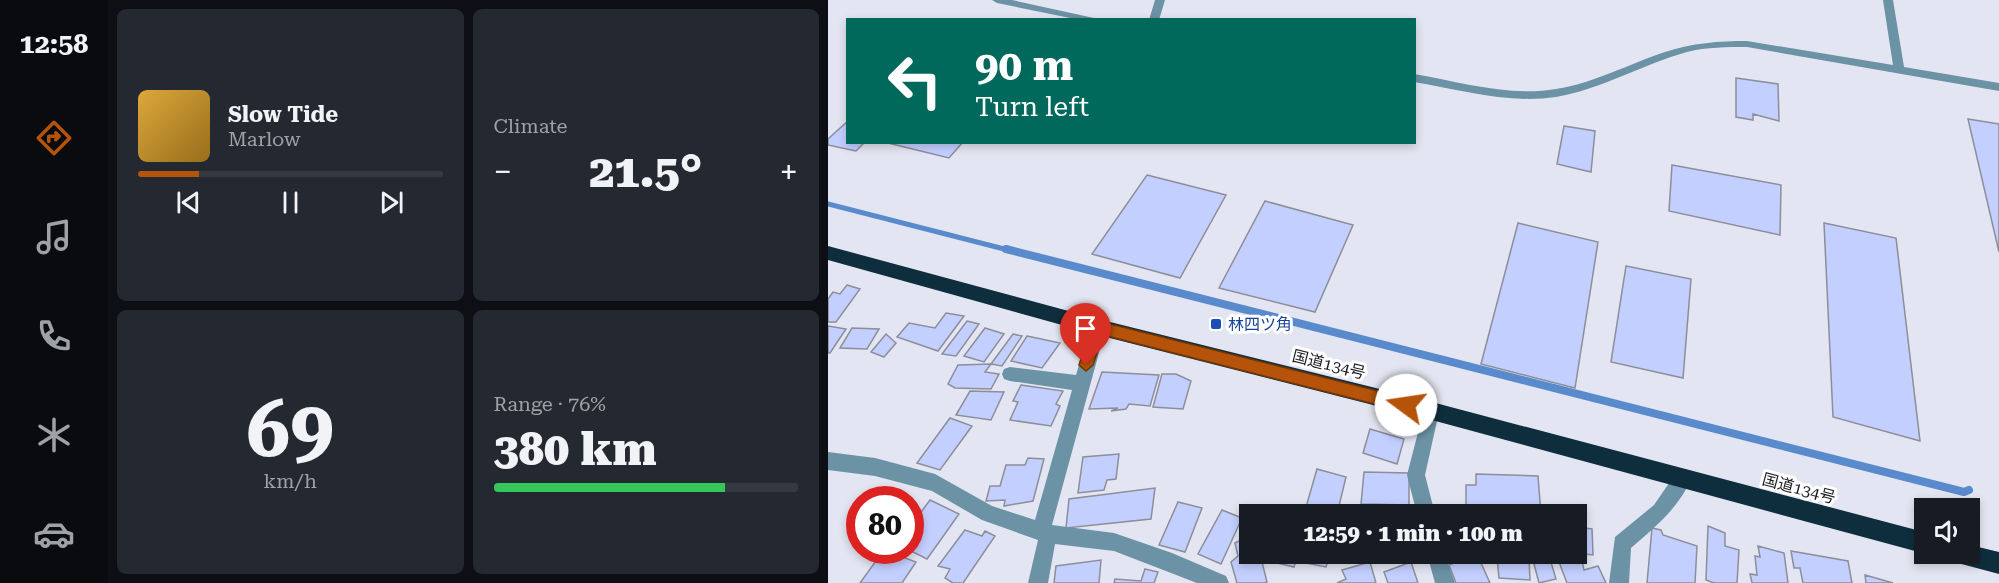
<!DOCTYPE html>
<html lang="en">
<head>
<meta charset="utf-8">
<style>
	body { margin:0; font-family:"Roboto Serif","Noto Sans JP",serif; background:#242831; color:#f1f3f6; height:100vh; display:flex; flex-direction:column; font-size:22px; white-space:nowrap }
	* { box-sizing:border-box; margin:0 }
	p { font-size:20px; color:#9ea1a6 }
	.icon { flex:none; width:33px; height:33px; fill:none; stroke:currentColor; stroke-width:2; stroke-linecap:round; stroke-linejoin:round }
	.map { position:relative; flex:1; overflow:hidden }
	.drawer { display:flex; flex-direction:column; gap:9px; padding:9px; background:#0d0f14; width:720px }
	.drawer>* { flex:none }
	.banner { position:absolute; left:18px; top:18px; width:570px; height:126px; border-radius:0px; box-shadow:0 3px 9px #0003; background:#00695c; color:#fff; overflow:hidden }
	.tools { position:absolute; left:1086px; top:498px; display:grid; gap:12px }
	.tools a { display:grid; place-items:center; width:66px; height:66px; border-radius:0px; background:#171b24; box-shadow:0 3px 9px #0003; font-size:30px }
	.speed { position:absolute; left:18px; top:486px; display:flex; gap:12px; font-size:30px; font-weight:700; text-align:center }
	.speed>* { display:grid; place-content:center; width:78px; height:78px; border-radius:50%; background:#171b24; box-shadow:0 3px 9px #0003; line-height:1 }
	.speed .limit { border:9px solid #d22; background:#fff; color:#111 }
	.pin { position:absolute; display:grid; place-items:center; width:51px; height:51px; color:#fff; margin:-62px -26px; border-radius:50% 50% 50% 0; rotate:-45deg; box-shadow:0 0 6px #0007 }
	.pin .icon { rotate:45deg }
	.me { position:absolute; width:66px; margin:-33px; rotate:284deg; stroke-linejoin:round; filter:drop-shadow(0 0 4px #0008) }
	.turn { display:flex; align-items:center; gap:21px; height:126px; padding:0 30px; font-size:27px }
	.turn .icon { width:78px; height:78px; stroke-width:2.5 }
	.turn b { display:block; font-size:42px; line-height:51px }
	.big { font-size:45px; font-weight:800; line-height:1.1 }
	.drawer .widget { flex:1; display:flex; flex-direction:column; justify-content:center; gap:9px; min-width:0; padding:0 21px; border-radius:9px; background:#242831 }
	.drawer .dial { align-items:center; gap:0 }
	.dial b { font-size:78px; line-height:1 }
	.song { display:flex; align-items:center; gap:18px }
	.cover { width:72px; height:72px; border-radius:9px; background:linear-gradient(135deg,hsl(40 70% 55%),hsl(40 70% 35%)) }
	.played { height:6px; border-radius:3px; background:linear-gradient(90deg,#b45309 20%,#363941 20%) }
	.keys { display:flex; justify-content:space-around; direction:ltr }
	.heat { display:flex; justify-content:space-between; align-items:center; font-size:33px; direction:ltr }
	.charge { height:9px; border-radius:4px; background:linear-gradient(90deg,#34c759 76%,#363941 0) }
	.drawer .tiles { flex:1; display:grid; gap:9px; grid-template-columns:repeat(2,1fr) }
	.trip { position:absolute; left:411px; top:504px; width:348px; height:60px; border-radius:0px; background:#171b24; box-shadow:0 3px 9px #0003; font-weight:800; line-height:60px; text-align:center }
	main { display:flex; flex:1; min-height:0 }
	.dock { display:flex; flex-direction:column; width:108px; justify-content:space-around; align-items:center; background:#090b0e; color:#9ea1a6 }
	.dock .icon { width:42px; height:42px }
	.dock .current { color:#b45309 }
	.dock b { font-size:27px; color:#f1f3f6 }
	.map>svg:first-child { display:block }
</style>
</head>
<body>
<main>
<nav class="dock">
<b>12:58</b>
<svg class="icon current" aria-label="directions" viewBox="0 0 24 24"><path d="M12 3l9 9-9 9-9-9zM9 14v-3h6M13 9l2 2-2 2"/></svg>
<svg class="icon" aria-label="music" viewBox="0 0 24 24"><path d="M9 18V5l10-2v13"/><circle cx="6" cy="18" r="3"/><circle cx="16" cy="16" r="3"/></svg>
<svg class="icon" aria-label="phone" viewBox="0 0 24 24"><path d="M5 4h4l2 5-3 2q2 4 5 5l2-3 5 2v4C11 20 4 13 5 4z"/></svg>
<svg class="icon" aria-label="climate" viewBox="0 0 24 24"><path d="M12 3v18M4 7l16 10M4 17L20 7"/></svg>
<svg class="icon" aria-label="car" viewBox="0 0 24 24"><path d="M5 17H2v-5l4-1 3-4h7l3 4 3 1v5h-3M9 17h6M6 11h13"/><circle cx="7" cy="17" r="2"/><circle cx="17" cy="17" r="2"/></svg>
</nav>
<section class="drawer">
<div class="tiles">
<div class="widget">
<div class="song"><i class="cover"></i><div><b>Slow Tide</b><p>Marlow</p></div></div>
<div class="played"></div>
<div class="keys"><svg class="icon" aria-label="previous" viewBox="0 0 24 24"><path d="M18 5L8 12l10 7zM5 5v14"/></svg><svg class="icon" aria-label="pause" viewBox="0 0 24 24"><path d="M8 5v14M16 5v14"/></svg><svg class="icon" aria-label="next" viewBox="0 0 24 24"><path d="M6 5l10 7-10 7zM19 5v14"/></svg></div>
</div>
<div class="widget"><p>Climate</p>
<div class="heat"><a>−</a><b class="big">21.5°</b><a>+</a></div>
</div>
<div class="widget dial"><b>69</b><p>km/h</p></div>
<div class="widget"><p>Range · 76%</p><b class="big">380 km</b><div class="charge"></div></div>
</div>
</section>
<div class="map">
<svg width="1171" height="583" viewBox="0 0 1171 583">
	<rect width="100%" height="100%" fill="#e3e6f2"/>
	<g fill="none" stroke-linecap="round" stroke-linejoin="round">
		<path stroke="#598acc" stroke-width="5" d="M0,204l184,47"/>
		<path stroke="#598acc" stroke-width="8" d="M178,249l958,243 5,-2"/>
	</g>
	<path fill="#c3cfff" stroke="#8c8e99" stroke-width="1.5" d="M908,78l42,6 1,37 -26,-7v6l-17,-3z
		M1140,119l31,5v128z
		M20,121v21h17l-9,9 -28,-6v-6z
		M736,126l31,5 -4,41 -34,-8z
		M56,142h79l-14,16z
		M844,165l109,20 -1,50 -111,-24z
		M319,175l79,20 -46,83 -88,-24z
		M437,201l88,24 -38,87 -96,-24z
		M690,223l80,19 -23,146 -94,-24z
		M996,223l72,15 24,203 -87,-24z
		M798,266l65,13 -8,99 -72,-16z
		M19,285l13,4 -24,33h-8v-23l5,-7 7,2z
		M118,313l18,3 -26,35 -41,-14 12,-14 26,5z
		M139,321l12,3 -23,32 -14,-2z
		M0,326l18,3 -16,24h-2z
		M24,328l27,1 -12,20 -27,-1z
		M157,328l19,6 -20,28 -20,-6z
		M58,334l10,9 -12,14 -13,-5z
		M185,334l9,2 -20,30 -11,-2z
		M199,336l33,7 -18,25 -31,-7z
		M163,364l-6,8 14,2 -8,15 -36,-1 -7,-4 10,-19z
		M274,372l57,3 -9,31 -21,-2 -3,5 -15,2 7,-3 -29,1z
		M334,374h14l15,7 -8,28 -30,-2z
		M193,385l42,6 -7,13 4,2 -9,20 -41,-6 8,-18 -5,-1z
		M142,391l34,1 -13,28 -35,-5z
		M122,418l22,8 -32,44 -23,-7z
		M542,429l34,10 -7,25 -34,-11z
		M291,454l-3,25 -9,1 -3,10 -26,3 5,-36z
		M200,458l16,1 -11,42 -29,5 1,-6 -19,1 4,-15h10l6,-21h19z
		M489,469l29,8 -9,37h-33z
		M536,472l45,1v32l-48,-1z
		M648,474l62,2 3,38 -75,-1v-28h10z
		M327,488l-4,31 -85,9 3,-29z
		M102,500l29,14 -32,45 -18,-9 1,-23z
		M350,502l24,6 -17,44 -26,-7z
		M394,510l20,8 -21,46 -23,-10z
		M880,526l17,7v13l14,4 -2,33h-23l-8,-3z
		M748,527l16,2 1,26 -17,-2z
		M824,528l9,2 2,5 34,11 -2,37h-48z
		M137,530l17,6 3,-5 10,5 -32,47h-10l-8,-5 5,-9 -12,-3z
		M422,536v18h10l7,28 -3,1h-27l-6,-21 7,-6 -3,-13z
		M930,546l26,7 4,30h-36l-2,-9 7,1 -2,-19 5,1z
		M56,550l32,12 -14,21h-42z
		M963,551l57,10 4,22h-49l-3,-15h-6z
		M448,554h22l-4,13 -21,-5z
		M474,554h28l-4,13 -26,-5z
		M649,554l13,29h-34l-7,-18z
		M669,558l32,1 1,21 -31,-2z
		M722,559l6,20 -17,4 -5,-19z
		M273,560l-2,23h-45l2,-17z
		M754,561l2,9 14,-4 8,17h-39l-8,-21z
		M542,562l6,21h-39l9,-4 -4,-9z
		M583,562l7,21h-30l-4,-11z
		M317,569l13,3 -4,11h-40l1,-4 26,2z
		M1037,575l28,8h-27z"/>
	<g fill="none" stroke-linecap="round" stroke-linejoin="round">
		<path fill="#6c92a5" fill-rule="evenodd" d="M164,0h20l91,20h-23l-83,-17z
			M327,0h10l-6,20h-10z
			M1055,0h10l11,67 95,16v8l-252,-44c-20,0 -40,0 -60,5 -44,12 -85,37 -131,45 -47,7 -95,-7 -142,-15v-8c47,8 95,23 142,15 38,-6 73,-25 109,-37 27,-9 54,-11 82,-11l146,24z"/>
		<path fill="#6c92a5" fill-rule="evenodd" d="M270,320l5,2 3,5 -54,198 62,8 58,20 54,23 3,7h-32l-83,-32 -59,-7 -7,39h-20l10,-43 -56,-20 -50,-29 -57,-15 -47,-6v-18l47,6 60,16 57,32 43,14 37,-130 -62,-9 -6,-2 -2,-5 2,-5 6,-2 66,8 14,-48 3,-5z
			M600,402l6,2 3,17 -12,54 10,39h-18l-10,-39 14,-54 -1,-11 2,-6z
			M854,470l6,3 3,6c-12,29 -37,49 -60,69l-2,35h-20l6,-46 39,-32 22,-32z
			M599,554h18l10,29h-20z"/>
		<path fill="#0e2e3d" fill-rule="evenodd" d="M0,246l270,73 330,82 496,131 2,22 -498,-135 -330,-84 -270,-75z
			M1142,545l29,7v22l-45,-12 -3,-8h19z"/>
	</g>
	<path fill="#b45309" stroke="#753606" stroke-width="1.5" d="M270,321l308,77 5,2 3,5 -3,5 -5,2 -303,-77 -10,30 -7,6 -7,-6 12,-38z"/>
	<rect fill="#1a4fb4" stroke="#fff" stroke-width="2" x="382" y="318" width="12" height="12" rx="3"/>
	<g text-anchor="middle" stroke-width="6" stroke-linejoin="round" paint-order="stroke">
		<g font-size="16" fill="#164399" stroke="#fff" text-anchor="start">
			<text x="400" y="330">林四ツ角</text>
		</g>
		<g font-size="16" fill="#1e1f23" stroke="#fff">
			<text transform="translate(501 364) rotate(14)" y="6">国道134号</text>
			<text transform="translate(971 488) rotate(15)" y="6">国道134号</text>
		</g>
	</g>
</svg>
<div class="tools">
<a><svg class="icon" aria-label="sound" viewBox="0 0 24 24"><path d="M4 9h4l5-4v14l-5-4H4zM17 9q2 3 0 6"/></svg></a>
</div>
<div class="speed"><div class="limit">80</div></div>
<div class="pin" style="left:258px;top:365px;background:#d93025"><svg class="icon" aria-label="arrive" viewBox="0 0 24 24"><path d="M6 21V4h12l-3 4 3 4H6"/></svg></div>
<svg class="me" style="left:578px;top:405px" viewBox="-20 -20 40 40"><circle r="19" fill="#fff"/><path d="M0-13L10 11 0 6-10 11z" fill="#b45309"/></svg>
<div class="trip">12:59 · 1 min · 100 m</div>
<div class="banner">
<div class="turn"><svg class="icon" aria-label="left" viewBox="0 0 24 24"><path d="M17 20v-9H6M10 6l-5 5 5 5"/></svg><div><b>90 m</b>Turn left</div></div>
</div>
</div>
</main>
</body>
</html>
